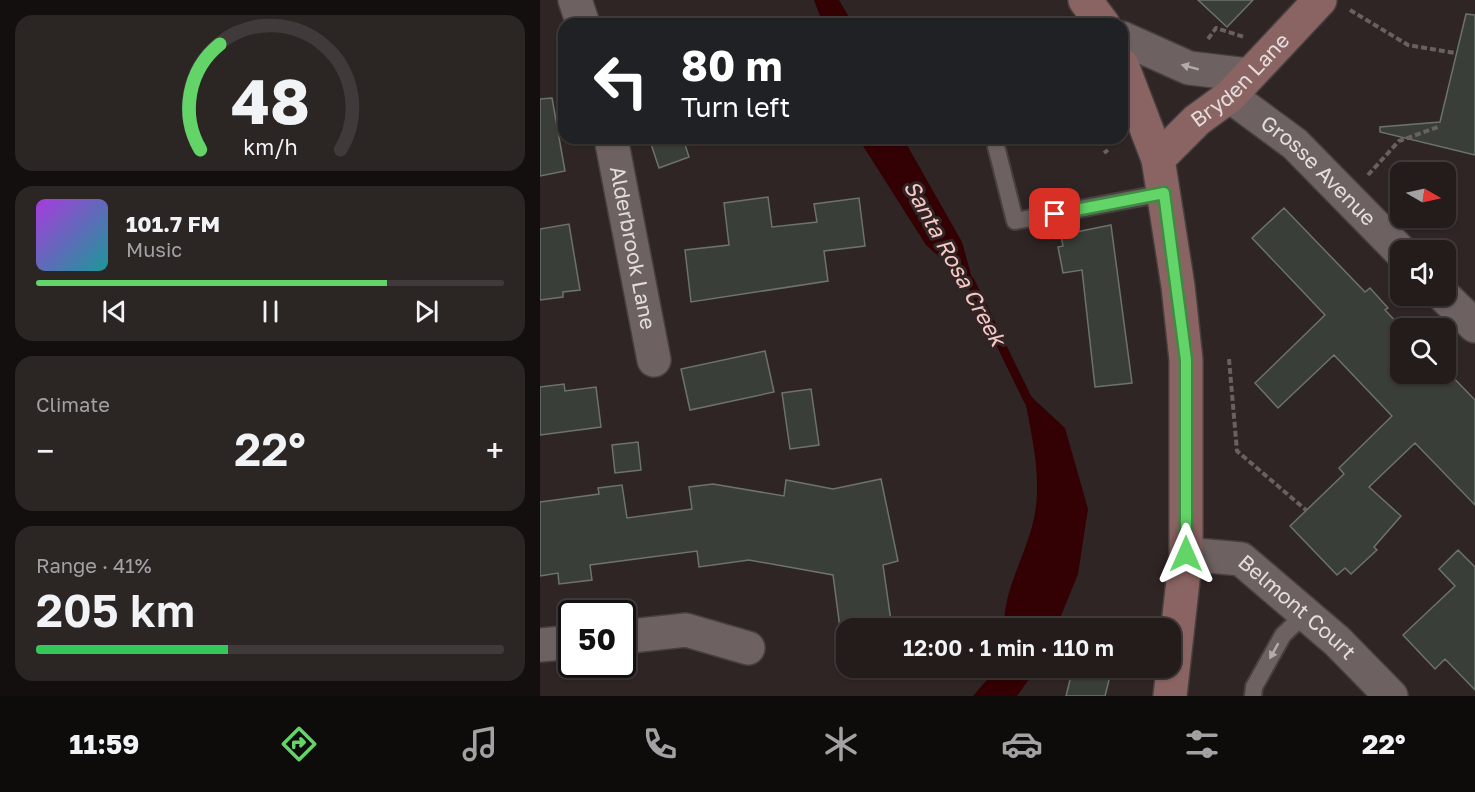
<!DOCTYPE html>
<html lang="en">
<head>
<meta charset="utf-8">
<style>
	body { margin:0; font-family:"Golos Text",sans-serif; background:#2b2524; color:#f1f3f6; height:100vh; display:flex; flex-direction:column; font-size:22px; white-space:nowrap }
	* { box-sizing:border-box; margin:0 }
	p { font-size:20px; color:#a3a1a3 }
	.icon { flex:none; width:33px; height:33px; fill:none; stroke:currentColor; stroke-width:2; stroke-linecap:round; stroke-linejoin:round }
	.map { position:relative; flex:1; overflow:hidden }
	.sheet { display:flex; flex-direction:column; gap:15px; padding:15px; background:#130f0f; width:540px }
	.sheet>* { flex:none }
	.banner { position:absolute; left:18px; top:18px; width:570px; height:126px; border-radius:18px; box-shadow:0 2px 4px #0004,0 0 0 2px #403a3a; background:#202124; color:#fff; overflow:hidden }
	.needle { width:39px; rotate:99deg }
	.buttons { position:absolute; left:850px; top:162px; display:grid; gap:12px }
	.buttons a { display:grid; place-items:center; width:66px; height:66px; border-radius:12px; background:#231c1b; box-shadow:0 2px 4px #0004,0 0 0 2px #403a3a; font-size:30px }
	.speed { position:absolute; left:18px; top:600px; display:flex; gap:12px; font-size:30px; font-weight:700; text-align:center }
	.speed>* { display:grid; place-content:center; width:78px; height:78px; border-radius:50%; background:#231c1b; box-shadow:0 2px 4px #0004,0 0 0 2px #403a3a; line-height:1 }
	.speed .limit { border:3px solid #111; border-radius:9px; background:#fff; color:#111 }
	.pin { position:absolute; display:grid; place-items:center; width:51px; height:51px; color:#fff; margin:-26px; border-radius:12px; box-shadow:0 3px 9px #0006 }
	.me { position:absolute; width:66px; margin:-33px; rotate:0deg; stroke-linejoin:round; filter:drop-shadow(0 0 4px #0008) }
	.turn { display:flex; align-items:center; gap:21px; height:126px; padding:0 24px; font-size:27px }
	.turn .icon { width:78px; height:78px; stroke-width:2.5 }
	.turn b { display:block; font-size:42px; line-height:51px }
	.big { font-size:45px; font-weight:600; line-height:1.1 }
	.sheet .tile { flex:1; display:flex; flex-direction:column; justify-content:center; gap:9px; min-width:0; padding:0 21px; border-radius:18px; background:#2b2524 }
	.sheet .dial { align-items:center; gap:0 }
	.dial svg { height:156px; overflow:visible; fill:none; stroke:#403a3a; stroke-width:7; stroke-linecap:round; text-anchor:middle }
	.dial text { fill:#f1f3f6; stroke:none }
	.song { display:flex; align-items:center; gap:18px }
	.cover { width:72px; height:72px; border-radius:9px; background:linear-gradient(135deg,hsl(280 70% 55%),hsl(180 70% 35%)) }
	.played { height:6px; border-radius:3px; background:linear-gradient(90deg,#63d468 75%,#403a3a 75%) }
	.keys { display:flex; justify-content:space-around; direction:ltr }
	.heat { display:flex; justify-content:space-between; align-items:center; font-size:33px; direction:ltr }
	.charge { height:9px; border-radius:4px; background:linear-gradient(90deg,#34c759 41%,#403a3a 0) }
	.trip { position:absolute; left:296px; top:618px; width:345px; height:60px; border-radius:18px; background:#231c1b; box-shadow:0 2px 4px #0004,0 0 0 2px #403a3a; font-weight:600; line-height:60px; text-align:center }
	.dock { display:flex; height:96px; justify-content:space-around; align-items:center; background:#0e0b0b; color:#a3a1a3 }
	.dock .icon { width:42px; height:42px }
	.dock .current { color:#63d468 }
	.dock b { font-size:27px; color:#f1f3f6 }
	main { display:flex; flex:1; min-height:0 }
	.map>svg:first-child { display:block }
</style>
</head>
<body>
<main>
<section class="sheet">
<div class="tile dial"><svg viewBox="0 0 100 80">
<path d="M14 69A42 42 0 1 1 86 69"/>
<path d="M14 69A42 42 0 0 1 24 15" stroke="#63d468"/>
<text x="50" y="56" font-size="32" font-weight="700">48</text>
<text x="50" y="72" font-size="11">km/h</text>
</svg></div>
<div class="tile">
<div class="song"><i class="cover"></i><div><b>101.7 FM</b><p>Music</p></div></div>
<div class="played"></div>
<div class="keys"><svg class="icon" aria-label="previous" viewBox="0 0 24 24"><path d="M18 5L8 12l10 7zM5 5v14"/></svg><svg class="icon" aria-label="pause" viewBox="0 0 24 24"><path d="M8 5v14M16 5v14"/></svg><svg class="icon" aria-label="next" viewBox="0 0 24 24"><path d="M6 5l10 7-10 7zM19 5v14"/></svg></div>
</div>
<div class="tile"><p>Climate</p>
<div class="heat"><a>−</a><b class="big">22°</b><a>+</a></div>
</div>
<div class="tile"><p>Range · 41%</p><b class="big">205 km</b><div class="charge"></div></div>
</section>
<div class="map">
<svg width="935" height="696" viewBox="0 0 935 696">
	<rect width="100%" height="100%" fill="#2f2524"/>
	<path fill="#330004" d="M274,0h25l14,24h-30z
		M318,138h45l59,104 13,47 -49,-44z
		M483,389l42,39 23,81 -10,65 -22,54h-52c-1,-40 24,-75 31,-115 7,-41 -5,-83 -12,-124z
		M457,668h40l-20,28h-44z"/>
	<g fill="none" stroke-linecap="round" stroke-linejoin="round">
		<path stroke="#330004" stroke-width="9" d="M430,281l58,119"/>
	</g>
	<path fill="#393f38" stroke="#6c736c" stroke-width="1.5" d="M658,0h55l-26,27z
		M926,14l9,1v140l-95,-23v-5l60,-5z
		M12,98l13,73 -25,5v-77z
		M109,138h34l6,19 -30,11z
		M228,197l4,30 45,-5 -3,-18 45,-6 6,48 -41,5 4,30 -137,21 -6,-52 44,-5 -5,-42z
		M744,208l81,84 5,-4 18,20 -3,2 16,17v47h45v-4l29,30v105l-60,-62 -46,44 32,29 -27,31 3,3 -26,24 -6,-6 -8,7 -47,-49 54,-52 -5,-6 53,-52 -58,-61 -56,53 -23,-25 70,-68 -73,-77z
		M29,224l11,66 -17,2v5l-23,3v-71z
		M571,225l21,158 -37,4 -13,-117 -19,3 -5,-26 5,-1 -2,-11z
		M225,351l9,41 -84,18 -9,-41z
		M24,384l1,7 31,-4 5,40 -61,8v-48z
		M271,389l8,56 -29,4 -8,-56z
		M98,442l3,28 -26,3 -3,-28z
		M341,479l17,82 -15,4 9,63h-52l-7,-53 -84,-15 -50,7 -2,-16 -107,14 2,15 -33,4 -1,-11 -18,3v-74l59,-8 -1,-6 24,-3 5,33 65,-9 -3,-22 24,-3 71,12 2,-16 47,9z
		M918,550l17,17v123l-30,-31 -10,10 -32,-34 52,-49 -16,-17z
		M533,668h39l-7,28h-39z"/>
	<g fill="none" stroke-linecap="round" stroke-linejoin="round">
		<g stroke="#47403f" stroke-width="20">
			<path id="lane" d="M456,146l19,75 149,-28
				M713,696l1,-9 29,-52 23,-22"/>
		</g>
		<g stroke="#47403f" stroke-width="36">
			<g id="street">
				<path d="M35,0l8,24"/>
				<path d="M582,38l67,30 59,7"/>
				<path id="s1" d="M690,96l65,48 106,108"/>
				<path id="s2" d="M71,138l43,222"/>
				<path d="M904,296l31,30"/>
				<path id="s3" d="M646,554l55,5 96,82 54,55"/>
				<path d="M82,637l64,-7 62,18"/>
				<path d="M0,645l32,-3"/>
			</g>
		</g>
		<g stroke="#47403f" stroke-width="36">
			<g id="secondary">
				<path d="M545,0l18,24"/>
				<path d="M582,65l36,94 20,127 8,74v194l-16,142"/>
				<path id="s4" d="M618,159l39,-39 33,-24 90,-96"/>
			</g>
		</g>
		<path stroke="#69605f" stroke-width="4" stroke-dasharray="6 3" stroke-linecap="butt" d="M810,10l58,35 47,8
			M668,39l8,-11 28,9
			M564,153l4,-3
			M828,175l31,-34 39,-14
			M689,359l8,92 69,59"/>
		<use href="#lane" stroke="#6d6261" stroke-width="16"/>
		<use href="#street" stroke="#6d6261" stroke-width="33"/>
		<use href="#secondary" stroke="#8a6463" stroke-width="33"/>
	</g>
	<defs><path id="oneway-solid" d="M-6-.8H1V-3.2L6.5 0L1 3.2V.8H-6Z" transform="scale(1.5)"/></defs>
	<g fill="#b4acab">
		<use href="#oneway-solid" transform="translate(650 67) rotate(-165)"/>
		<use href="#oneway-solid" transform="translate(734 651) rotate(119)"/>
	</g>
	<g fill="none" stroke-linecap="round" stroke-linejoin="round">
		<g stroke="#408a44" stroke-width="15">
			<path id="route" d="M515,214l109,-21 22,167v194"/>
		</g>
		<use href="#route" stroke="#63d468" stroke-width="10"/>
	</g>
	<g text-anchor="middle" stroke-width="6" stroke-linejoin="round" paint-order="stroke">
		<g font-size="21" fill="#e3dddc" stroke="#2f2524">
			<text dy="7" stroke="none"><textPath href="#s4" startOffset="114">Bryden Lane</textPath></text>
			<text dy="7" stroke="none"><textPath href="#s1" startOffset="116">Grosse Avenue</textPath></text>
			<text dy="7" stroke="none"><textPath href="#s2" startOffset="112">Alderbrook Lane</textPath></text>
			<text dy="7" stroke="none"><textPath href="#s3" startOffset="129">Belmont Court</textPath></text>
		</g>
		<g font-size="22" font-style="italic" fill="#f7c7c5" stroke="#2f2524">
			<text transform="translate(415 263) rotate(61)" y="8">Santa Rosa Creek</text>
		</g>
	</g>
</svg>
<div class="buttons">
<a><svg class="needle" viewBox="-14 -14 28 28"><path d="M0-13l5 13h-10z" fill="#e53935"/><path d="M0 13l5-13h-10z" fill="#a3a1a3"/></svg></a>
<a><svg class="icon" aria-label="sound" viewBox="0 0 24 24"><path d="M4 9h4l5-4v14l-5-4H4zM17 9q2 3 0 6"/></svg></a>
<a><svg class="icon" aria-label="search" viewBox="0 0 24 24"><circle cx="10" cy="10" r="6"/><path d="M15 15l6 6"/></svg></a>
</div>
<div class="speed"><div class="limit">50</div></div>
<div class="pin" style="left:515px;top:214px;background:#d93025"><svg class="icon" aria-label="arrive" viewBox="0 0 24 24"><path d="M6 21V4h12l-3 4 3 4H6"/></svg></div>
<svg class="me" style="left:646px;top:554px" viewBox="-20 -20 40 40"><path d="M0-17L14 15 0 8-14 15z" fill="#63d468" stroke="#fff" stroke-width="4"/></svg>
<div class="trip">12:00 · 1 min · 110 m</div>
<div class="banner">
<div class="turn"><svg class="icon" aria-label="left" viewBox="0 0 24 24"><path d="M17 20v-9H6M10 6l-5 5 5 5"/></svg><div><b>80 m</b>Turn left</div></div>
</div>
</div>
</main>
<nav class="dock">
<b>11:59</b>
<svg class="icon current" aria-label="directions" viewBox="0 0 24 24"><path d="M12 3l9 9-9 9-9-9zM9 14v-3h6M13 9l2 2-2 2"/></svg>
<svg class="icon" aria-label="music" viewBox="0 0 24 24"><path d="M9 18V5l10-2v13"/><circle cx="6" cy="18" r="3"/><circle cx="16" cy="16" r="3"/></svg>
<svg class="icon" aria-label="phone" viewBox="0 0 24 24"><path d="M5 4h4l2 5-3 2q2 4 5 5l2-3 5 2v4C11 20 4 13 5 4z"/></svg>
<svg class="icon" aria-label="climate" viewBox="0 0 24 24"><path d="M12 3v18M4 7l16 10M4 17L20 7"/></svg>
<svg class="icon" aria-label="car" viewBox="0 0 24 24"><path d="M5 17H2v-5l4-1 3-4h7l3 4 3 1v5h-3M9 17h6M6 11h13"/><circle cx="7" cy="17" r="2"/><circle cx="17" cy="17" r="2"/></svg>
<svg class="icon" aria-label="filters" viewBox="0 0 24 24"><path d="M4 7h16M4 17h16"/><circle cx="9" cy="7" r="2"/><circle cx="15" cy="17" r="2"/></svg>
<b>22°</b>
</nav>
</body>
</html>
